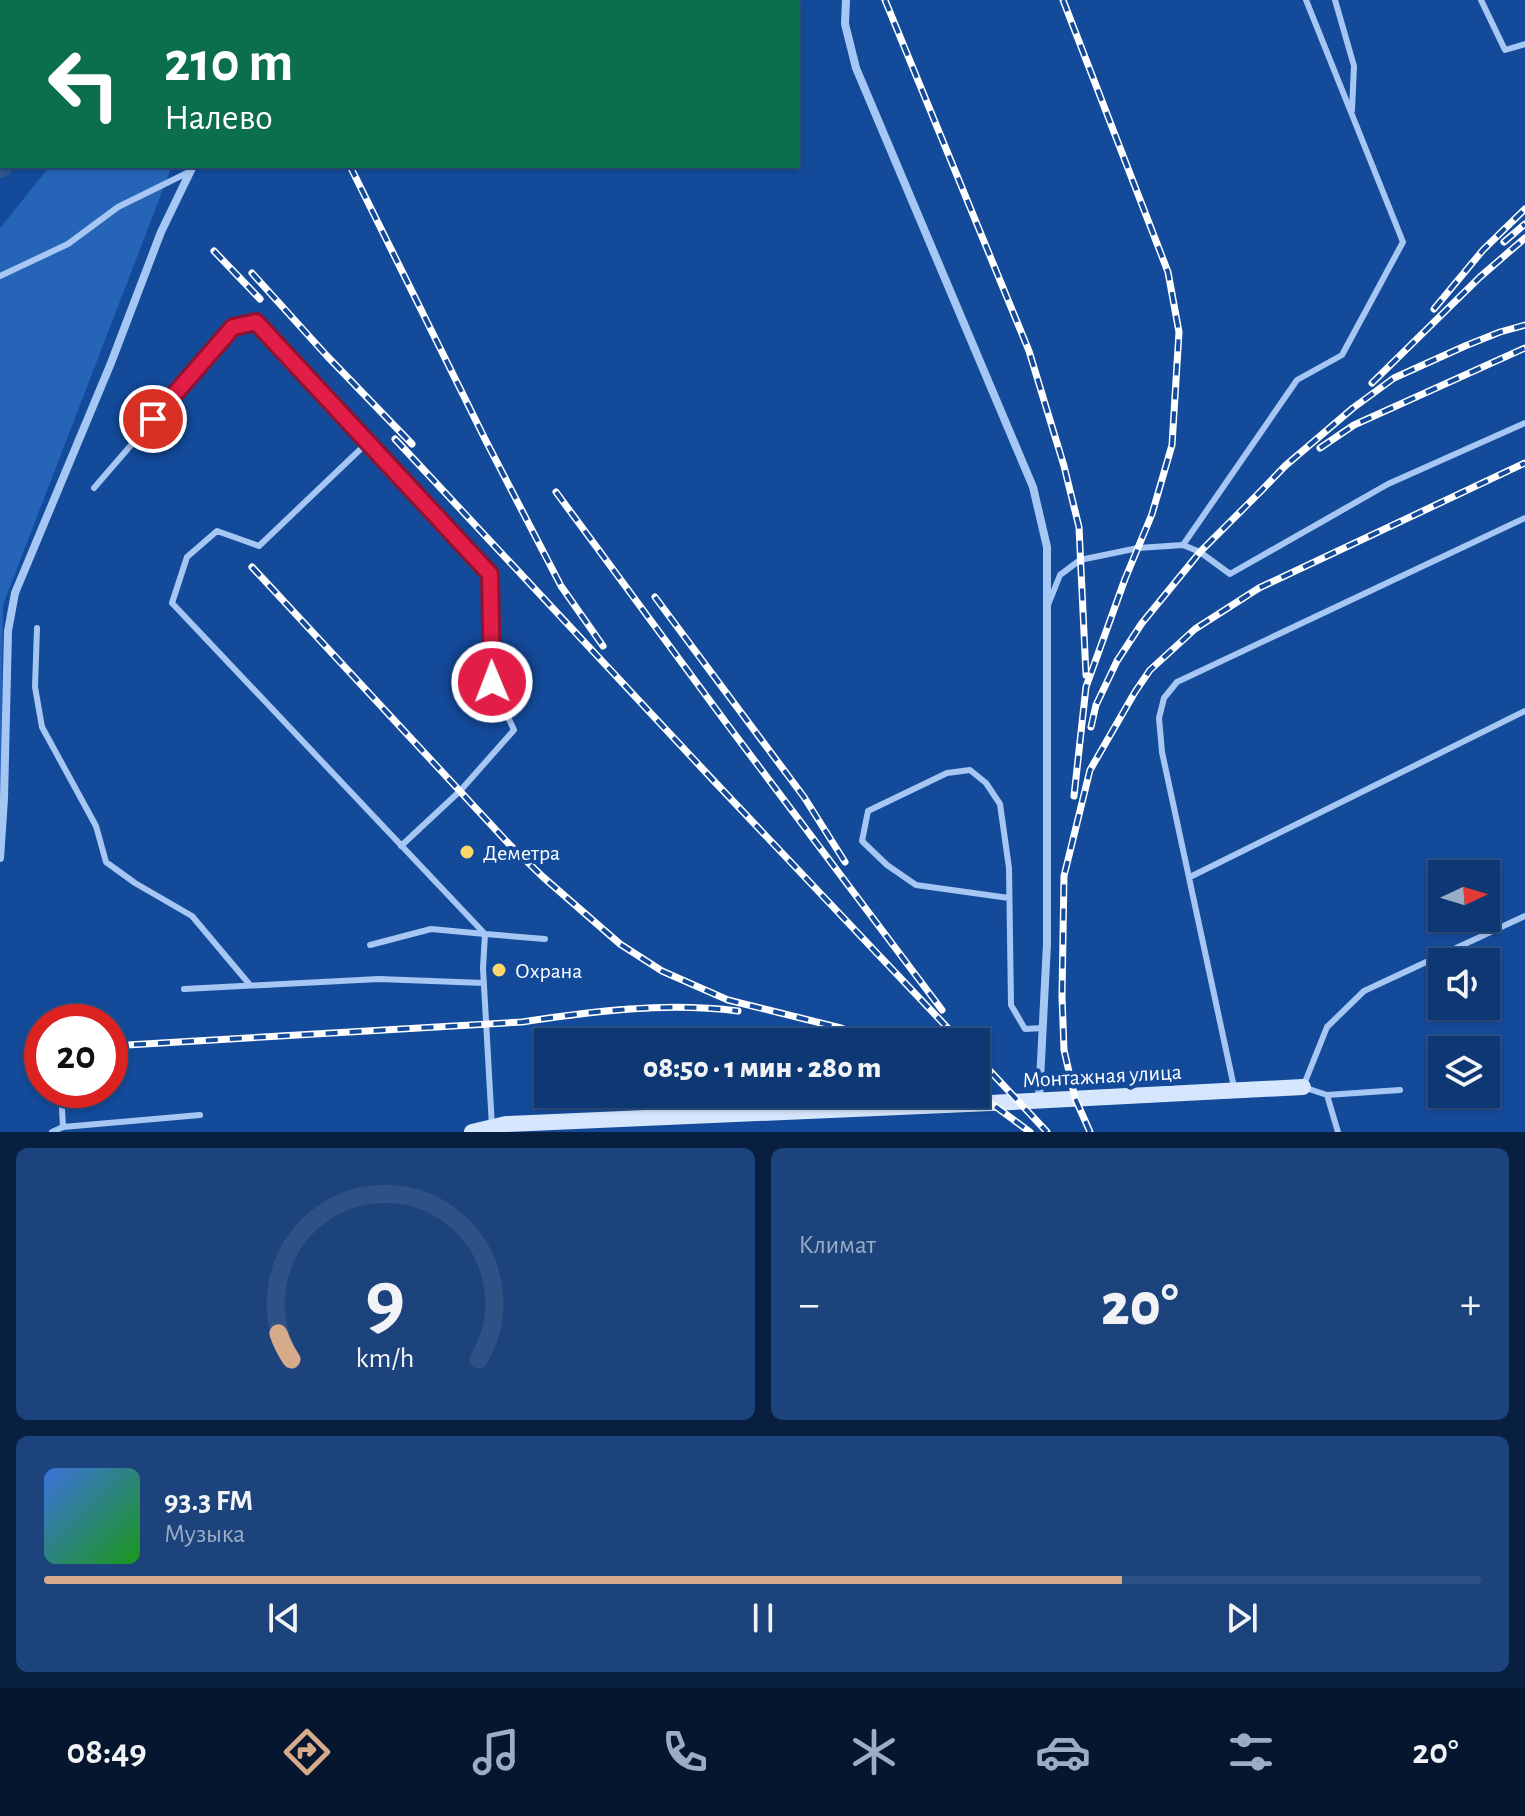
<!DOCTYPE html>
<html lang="ru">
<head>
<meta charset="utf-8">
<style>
	body { margin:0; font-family:"Alegreya Sans",sans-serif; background:#1c437c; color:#f1f3f6; height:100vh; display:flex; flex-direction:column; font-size:30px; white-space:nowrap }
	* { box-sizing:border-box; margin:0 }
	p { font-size:26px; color:#9bacc5 }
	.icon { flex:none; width:44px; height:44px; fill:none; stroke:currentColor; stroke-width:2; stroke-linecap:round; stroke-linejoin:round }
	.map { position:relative; height:1132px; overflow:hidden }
	.side { display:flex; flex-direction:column; gap:16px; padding:16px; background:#081f40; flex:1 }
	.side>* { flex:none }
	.hud { position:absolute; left:0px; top:0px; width:800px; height:168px; box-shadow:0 2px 6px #0004,0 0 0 2px #2e5286; background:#0b6e4f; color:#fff; overflow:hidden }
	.needle { width:52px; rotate:86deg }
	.buttons { position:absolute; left:1428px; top:860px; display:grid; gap:16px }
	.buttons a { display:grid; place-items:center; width:72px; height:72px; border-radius:0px; background:#0e3874; box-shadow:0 2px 6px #0004,0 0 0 2px #2e5286; font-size:40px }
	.speed { position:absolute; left:24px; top:1004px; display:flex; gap:16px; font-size:40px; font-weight:700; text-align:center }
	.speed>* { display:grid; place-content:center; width:104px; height:104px; border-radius:50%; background:#0e3874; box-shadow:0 2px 6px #0004,0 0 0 2px #2e5286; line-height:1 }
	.speed .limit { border:12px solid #d22; background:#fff; color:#111 }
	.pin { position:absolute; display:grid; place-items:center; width:68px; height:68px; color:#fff; margin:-34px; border:4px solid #fff; border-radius:50%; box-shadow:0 2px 8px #0007 }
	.me { position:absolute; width:88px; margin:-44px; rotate:359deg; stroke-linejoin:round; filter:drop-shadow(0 0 6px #0008) }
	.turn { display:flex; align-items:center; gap:28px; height:168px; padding:0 32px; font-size:36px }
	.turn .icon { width:104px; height:104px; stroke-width:2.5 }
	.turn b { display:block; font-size:56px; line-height:68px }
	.big { font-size:60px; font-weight:800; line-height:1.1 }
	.side .widget { flex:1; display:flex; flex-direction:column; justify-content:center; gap:12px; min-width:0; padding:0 28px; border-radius:12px; background:#1c437c }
	.side .dial { align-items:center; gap:0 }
	.dial svg { height:208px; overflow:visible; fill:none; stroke:#2e5286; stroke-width:7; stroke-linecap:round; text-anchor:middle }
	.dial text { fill:#f1f3f6; stroke:none }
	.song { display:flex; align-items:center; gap:24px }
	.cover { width:96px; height:96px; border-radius:12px; background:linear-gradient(135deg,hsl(220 70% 55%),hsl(120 70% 35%)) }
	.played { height:8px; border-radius:4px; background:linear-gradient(90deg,#d6ab8b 75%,#2e5286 75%) }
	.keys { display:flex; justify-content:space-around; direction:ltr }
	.heat { display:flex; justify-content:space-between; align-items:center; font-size:44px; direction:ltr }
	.side .tiles { flex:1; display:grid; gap:16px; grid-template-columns:1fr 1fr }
	.widget:last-child { grid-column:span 2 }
	.trip { position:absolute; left:534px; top:1028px; width:456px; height:80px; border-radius:0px; background:#0e3874; box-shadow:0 2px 6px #0004,0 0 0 2px #2e5286; font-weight:800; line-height:80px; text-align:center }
	.dock { display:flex; height:128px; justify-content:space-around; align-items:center; background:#06162e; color:#9bacc5 }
	.dock .icon { width:56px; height:56px }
	.dock .on { color:#d6ab8b }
	.dock b { font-size:36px; color:#f1f3f6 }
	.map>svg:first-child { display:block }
</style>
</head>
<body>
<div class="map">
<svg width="1525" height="1132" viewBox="0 0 1525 1132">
	<rect width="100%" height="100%" fill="#134a9a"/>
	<path fill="#2664b8" d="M183,0h122l2,2h-126z
		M50,166h122l-169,439 -3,232v-609z"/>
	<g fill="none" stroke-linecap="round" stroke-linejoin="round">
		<path stroke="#2d5590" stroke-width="26" d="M139,2l2,-2
			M0,165l2,-2"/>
		<path stroke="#a6c7f3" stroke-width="6" d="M1335,0l19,66 -2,44
			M1481,0l24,50 20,-6
			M0,276l68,-32 50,-37 71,-35
			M368,442l-109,104 -42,-15 -30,26 -15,46 313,331
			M94,488l139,-161 23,-5 234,252 2,108 22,48 -54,61 -59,55
			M1183,545l17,7 30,22 158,-90 137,-61
			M1048,605l12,-30 20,-15 58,-12 45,-3 114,-165 45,-25 61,-113 -97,-242
			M37,628l-2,59 7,40 54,99 10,36 29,21 57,33 58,69
			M1190,877l335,-166
			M1009,898l-93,-13 -29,-20 -25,-24 6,-30 79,-38 23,-3 16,13 14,21 9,64 2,137 14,24 18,-1
			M370,945l61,-16 54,5
			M184,989l195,-10 105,4
			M1234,1087l-72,-335 -3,-34 5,-20 13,-16 348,-164
			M61,1090l2,37 137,-12
			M1327,1095l73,-5
			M492,1127l-9,-159 2,-34 60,5
			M52,1132l11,-5
			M1338,1132l-11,-37 -24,-8 24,-60 37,-36 161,-75"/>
		<path stroke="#a6c7f3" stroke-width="8" d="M846,0l-1,24 11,44 177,419 14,60v397l-8,156
			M460,2l3,-2
			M0,858l4,-59 4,-168 7,-38 96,-230 50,-131 32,-66"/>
		<path stroke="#d6e6fd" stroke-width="16" d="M472,1132l34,-8 485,-21 312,-16"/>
		<g stroke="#fff" stroke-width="7">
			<path id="rail" d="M885,0l144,351 35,115 15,61 7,148
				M1063,0l105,272 11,60 -7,113 -20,69 -27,65 -39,108 -12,109
				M350,166l136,275 75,145 42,60
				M1504,242l21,-18
				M214,251l46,48
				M252,273l75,83 85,88
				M1434,309l49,-59 42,-41
				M1372,383l108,-106 45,-39
				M395,439l318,341 248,262
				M1320,448l34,-23 171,-77
				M556,492l171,232 215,286
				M252,567l257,277 34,33 77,67 42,27 66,29 113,28 38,14
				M655,597l149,200 41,65
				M1091,727l5,-22 21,-44 25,-38 58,-71 62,-62 23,-24 68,-58 41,-30 71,-32 35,-14 25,-7
				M110,1046l412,-24c72,-11 144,-20 216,-11
				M976,1056l71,76
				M976,1092l54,40
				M1090,1132l-15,-34 -11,-48 -2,-54 2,-120 26,-106 45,-78 15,-22 45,-41 64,-41 266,-125"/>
		</g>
		<use href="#rail" stroke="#134a9a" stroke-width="4" stroke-dasharray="12" stroke-linecap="butt"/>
	</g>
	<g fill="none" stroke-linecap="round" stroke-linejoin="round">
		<g stroke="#92132f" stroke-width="20">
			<path id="route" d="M153,419l80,-92 23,-5 234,252 2,108"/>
		</g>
		<use href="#route" stroke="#e11d48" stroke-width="14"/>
	</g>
	<g fill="#ffd768" stroke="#134a9a" stroke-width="3">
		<circle cx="467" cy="852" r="8"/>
		<circle cx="499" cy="970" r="8"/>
	</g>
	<g text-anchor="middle" stroke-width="8" stroke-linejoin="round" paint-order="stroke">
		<g font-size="22" fill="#fff" stroke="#134a9a" text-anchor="start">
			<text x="483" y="860">Деметра</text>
			<text x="515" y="978">Охрана</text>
		</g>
		<g font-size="22" fill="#fff" stroke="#134a9a">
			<text transform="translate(1102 1075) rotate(-3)" y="8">Монтажная улица</text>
		</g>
	</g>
</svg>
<div class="buttons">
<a><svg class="needle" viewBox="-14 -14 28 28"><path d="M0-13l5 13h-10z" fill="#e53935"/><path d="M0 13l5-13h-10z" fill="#9bacc5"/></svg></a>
<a><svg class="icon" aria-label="sound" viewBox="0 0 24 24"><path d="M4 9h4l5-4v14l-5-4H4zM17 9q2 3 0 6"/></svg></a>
<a><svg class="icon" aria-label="layers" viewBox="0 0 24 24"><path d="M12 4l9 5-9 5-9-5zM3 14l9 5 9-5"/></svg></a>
</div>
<div class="speed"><div class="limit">20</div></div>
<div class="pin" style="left:153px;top:419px;background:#d93025"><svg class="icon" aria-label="arrive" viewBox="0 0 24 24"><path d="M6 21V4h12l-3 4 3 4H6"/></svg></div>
<svg class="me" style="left:492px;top:682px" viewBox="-20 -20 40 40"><circle r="17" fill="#e11d48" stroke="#fff" stroke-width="3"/><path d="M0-11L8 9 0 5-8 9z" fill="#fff"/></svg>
<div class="trip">08:50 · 1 мин · 280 m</div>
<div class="hud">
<div class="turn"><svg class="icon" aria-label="left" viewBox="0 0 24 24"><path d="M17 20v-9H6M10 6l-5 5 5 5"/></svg><div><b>210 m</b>Налево</div></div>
</div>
</div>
<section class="side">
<div class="tiles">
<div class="widget dial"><svg viewBox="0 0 100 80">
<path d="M14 69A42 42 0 1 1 86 69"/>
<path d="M14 69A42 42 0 0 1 9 59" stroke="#d6ab8b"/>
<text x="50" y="56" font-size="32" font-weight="700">9</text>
<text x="50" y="72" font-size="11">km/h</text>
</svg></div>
<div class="widget"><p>Климат</p>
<div class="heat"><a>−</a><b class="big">20°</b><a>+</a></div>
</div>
<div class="widget">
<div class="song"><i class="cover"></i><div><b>93.3 FM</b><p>Музыка</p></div></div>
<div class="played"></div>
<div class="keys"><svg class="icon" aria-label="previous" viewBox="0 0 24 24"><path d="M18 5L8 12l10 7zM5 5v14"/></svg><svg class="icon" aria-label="pause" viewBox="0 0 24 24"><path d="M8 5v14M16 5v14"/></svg><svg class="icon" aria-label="next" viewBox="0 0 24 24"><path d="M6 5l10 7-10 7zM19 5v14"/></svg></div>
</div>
</div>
</section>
<nav class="dock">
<b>08:49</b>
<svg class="icon on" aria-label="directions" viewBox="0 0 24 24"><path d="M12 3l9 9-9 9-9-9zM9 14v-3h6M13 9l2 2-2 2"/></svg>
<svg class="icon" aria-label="music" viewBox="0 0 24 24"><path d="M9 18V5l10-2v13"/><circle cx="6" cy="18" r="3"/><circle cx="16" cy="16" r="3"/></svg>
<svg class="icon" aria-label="phone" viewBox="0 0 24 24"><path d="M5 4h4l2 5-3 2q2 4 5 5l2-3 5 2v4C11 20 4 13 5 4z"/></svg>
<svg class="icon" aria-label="climate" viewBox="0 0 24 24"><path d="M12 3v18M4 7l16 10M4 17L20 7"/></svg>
<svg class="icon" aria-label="car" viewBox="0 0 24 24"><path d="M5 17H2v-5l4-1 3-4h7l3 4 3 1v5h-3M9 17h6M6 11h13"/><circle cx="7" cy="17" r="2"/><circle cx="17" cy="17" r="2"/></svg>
<svg class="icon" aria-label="filters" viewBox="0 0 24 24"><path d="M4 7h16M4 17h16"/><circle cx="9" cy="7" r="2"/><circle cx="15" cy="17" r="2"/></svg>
<b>20°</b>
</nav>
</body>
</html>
